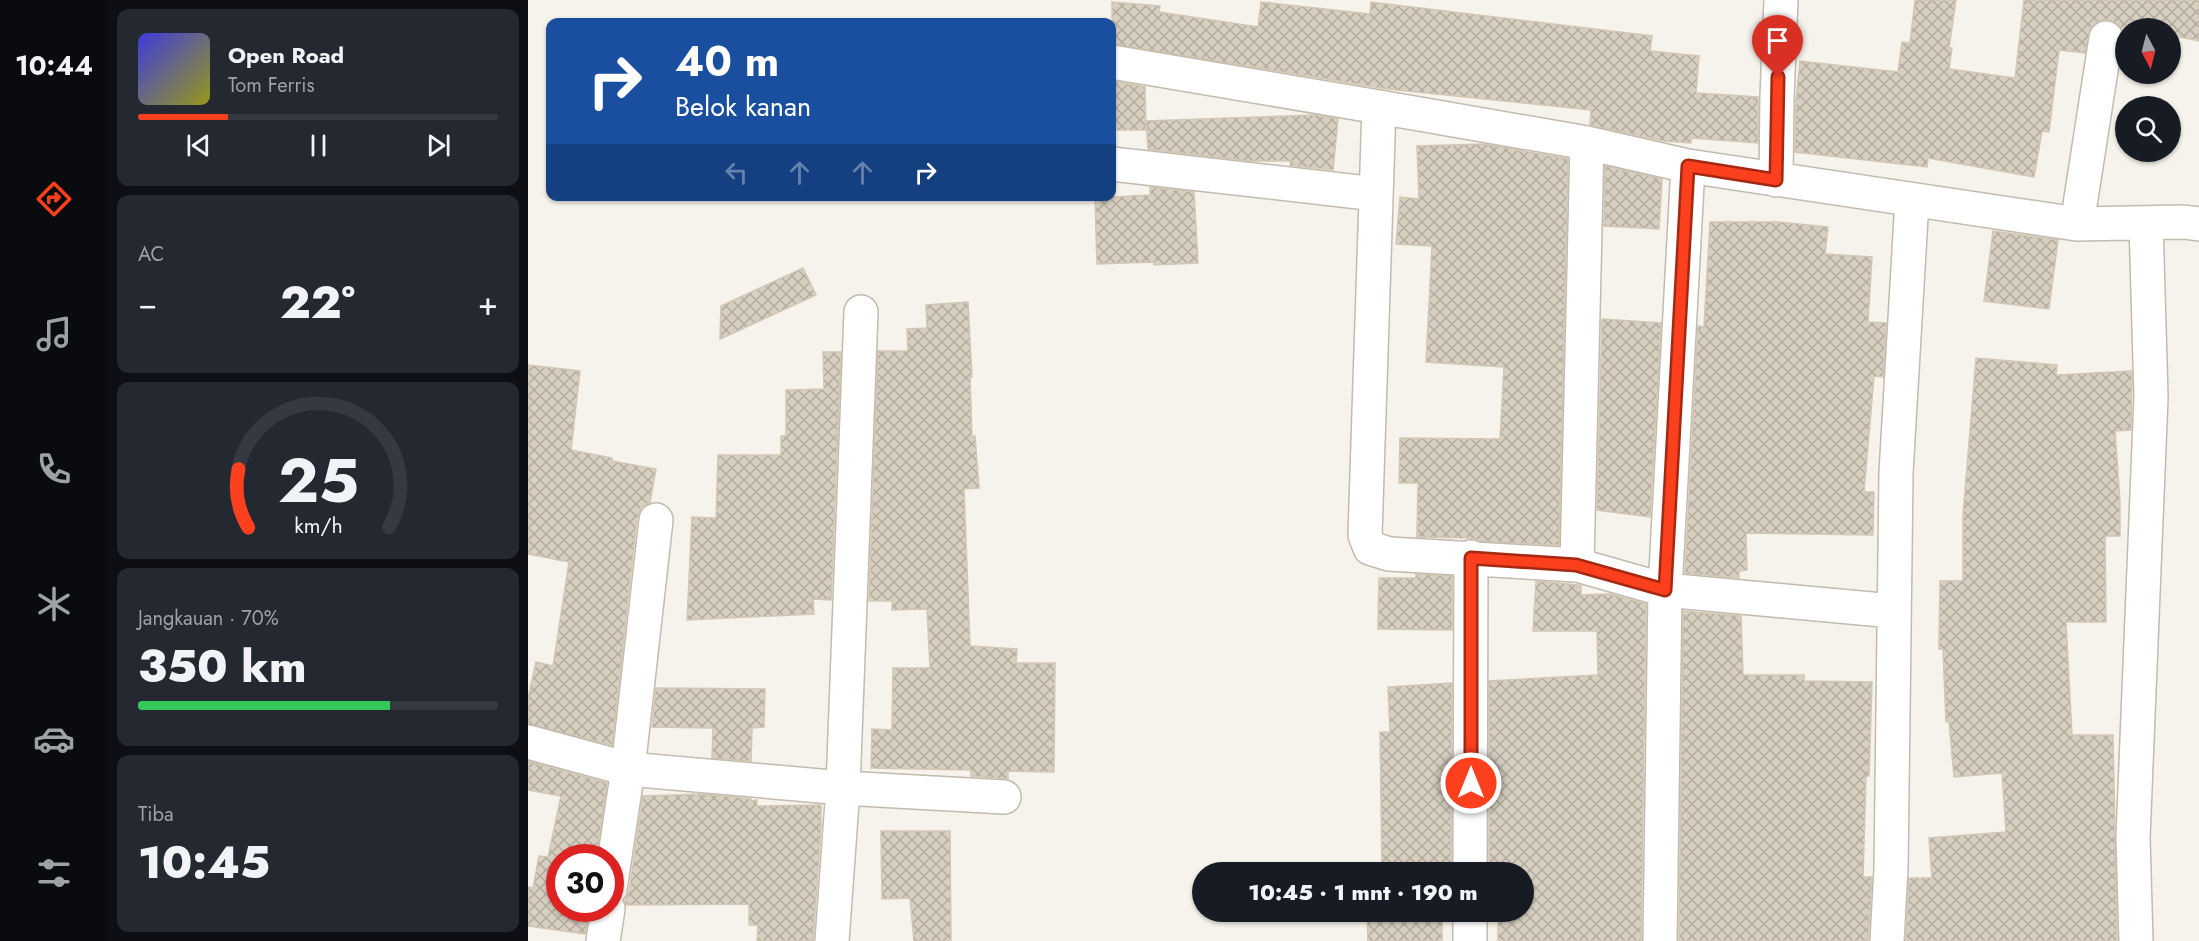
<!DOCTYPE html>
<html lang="id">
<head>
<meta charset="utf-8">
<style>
	body { margin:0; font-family:Jost,sans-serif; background:#242831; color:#f1f3f6; height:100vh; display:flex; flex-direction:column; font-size:22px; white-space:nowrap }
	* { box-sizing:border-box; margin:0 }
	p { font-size:20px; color:#9ea1a6 }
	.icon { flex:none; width:33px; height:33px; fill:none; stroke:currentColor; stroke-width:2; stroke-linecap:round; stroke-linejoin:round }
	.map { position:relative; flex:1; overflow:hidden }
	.sheet { display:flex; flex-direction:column; gap:9px; padding:9px; background:#0d0f14; width:420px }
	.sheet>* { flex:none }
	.guide { position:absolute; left:18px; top:18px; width:570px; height:183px; border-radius:12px; box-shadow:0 2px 4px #0004; background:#1a4fa0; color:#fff; overflow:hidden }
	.needle { width:39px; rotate:173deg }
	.fabs { position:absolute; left:1587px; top:18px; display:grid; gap:12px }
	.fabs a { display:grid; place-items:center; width:66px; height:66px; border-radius:50%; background:#171b24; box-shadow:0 2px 4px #0004; font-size:30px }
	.speed { position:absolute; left:18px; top:844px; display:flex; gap:12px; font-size:30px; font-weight:700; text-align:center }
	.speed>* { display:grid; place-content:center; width:78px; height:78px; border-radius:50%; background:#171b24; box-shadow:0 2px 4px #0004; line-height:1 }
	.speed .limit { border:9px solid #d22; background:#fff; color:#111 }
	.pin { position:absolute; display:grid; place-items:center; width:51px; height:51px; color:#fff; margin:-62px -26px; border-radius:50% 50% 50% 0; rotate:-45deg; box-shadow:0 0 6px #0007 }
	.pin .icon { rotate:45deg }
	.me { position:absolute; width:66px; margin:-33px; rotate:0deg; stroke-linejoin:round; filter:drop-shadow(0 0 4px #0008) }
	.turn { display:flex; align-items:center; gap:21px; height:126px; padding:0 30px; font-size:27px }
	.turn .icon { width:78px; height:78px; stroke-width:2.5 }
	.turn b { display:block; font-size:42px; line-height:51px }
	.lanes { display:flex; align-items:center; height:57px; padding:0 30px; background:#0003; justify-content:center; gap:30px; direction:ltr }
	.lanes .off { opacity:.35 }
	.big { font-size:45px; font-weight:800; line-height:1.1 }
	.sheet .tile { flex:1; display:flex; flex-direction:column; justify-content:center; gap:9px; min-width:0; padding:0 21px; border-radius:12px; background:#242831 }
	.sheet .dial { align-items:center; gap:0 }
	.dial svg { height:156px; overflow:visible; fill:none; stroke:#363941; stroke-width:7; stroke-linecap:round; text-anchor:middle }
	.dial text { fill:#f1f3f6; stroke:none }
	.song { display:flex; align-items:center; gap:18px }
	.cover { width:72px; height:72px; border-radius:9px; background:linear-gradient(135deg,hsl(240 70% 55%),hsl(60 70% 35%)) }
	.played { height:6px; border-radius:3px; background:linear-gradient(90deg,#fc3f1d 25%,#363941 25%) }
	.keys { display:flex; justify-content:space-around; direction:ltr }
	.heat { display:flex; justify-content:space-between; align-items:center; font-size:33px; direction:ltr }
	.charge { height:9px; border-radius:4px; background:linear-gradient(90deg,#34c759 70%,#363941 0) }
	.trip { position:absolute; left:664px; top:862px; width:342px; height:60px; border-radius:30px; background:#171b24; box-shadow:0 2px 4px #0004; font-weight:800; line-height:60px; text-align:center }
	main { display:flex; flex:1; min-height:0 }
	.menu { display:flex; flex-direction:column; width:108px; justify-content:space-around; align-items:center; background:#090b0e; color:#9ea1a6 }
	.menu .icon { width:42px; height:42px }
	.menu .active { color:#fc3f1d }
	.menu b { font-size:27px; color:#f1f3f6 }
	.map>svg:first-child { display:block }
</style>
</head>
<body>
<main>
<nav class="menu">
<b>10:44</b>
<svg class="icon active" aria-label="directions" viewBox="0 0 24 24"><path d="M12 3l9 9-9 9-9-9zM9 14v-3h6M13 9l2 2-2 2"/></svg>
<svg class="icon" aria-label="music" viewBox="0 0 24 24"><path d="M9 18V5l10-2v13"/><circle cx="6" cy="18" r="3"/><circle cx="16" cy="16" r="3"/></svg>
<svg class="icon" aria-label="phone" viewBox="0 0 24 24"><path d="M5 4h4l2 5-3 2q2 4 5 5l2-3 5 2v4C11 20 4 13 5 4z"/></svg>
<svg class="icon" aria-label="climate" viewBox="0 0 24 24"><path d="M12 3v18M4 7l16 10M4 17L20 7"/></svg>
<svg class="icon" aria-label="car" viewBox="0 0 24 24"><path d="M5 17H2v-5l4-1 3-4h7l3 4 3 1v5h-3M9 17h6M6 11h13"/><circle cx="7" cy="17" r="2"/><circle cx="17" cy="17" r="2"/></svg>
<svg class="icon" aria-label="filters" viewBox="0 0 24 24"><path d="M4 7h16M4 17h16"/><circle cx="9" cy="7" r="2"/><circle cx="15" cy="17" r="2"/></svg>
</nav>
<section class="sheet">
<div class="tile">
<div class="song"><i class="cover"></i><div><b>Open Road</b><p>Tom Ferris</p></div></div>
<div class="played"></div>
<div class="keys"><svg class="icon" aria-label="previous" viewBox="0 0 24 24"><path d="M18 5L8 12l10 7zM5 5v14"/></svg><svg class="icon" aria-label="pause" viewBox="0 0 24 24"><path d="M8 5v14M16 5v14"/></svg><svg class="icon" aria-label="next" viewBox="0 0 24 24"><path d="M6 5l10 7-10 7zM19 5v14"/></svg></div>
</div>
<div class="tile"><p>AC</p>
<div class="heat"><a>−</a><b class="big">22°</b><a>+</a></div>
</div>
<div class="tile dial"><svg viewBox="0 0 100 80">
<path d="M14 69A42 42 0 1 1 86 69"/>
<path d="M14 69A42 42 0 0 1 9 39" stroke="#fc3f1d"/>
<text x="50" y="56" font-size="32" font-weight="700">25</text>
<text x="50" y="72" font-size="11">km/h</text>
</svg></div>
<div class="tile"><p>Jangkauan · 70%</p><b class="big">350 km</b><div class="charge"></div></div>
<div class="tile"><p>Tiba</p><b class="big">10:45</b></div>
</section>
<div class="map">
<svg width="1671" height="941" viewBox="0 0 1671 941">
	<defs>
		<pattern id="building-cross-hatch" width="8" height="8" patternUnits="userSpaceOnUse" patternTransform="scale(1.5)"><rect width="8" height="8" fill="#d8cfc1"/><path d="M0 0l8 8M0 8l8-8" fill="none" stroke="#b1aa9e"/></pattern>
	</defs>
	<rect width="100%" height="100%" fill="#f6f3ec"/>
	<path fill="url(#building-cross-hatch)" stroke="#d3c7b4" stroke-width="1.5" d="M1387,0h41l-7,48h3l-3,21 66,9 9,-78h175v41l-29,-6v-7h-32l-12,-2 -2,10 -1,-5 -5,-7 -10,-5 -9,2 -8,6 -6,26 -26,-3 -10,82 -7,-1 -8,46 -106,-19 -1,9 -132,-15 1,-52 4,-39 98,11 4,-30 8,1z
		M584,2l48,4 -1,6 99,15 3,-25 109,12 1,-12 281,34 -2,15 49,5 -3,37 62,4v46l-67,-5v5l-27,-2 -74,-16 1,-15 -203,-21 -276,-45z
		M584,81l33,6 1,43h-34z
		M788,115l22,4 -5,51 -43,-5 1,-4h-39l-104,-12 -2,-28z
		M956,144l84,15 -9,386 -79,-4 -8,-3 -55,-1 1,-54h-19l1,-45 100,1 4,-72 -78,-5 6,-116 -36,-2 4,-47 19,2 -2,-53z
		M1077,166l57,13 -3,50 -55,-3z
		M622,187l44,5 4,71 -44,2v-3l-57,2 -2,-66 55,-3z
		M1182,222h67l51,5 -3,27 47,3 -4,65 18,1 -3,54 -9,-1 -10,116h10l-1,43 -127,-2 1,37 -8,1v7l-54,-5 13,-247 6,1z
		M1465,231l65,9 -9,69 -65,-8z
		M275,268l13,27 -96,44 1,-33z
		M440,302l4,75h-2l2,60 3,-1 4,52 -15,1 6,157 47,3 -1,14h39l-1,109 -46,-1v8l-37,-3v-6l-100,-2 1,-39 20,1 1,-62h37l-3,-59 -35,1v-9h-23l9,-250h30l-1,-22 20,-1 -1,-23z
		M1074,319l59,4 -11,194 -53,-7z
		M295,352h18l-10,248 -18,-1 1,15 -127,6 5,-103 24,1 2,-63h63v-19h5v-46l38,-1z
		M1448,358l81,7 -1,10 76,-4 -1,59 -16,1 5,71v34h-15l1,86h-40l6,113h41l4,206h-211l3,-63h23l-3,-40 77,-6 -4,-59 -48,4 -5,-55h-3l-3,-73h-4l1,-68h23v-66z
		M0,365l52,6 -9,79 41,8v3l44,8 -6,33 -9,6 -4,10 -25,227 -84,-21v-26l8,-36 17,4 16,-104 -41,-8z
		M888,574l36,2v54l-74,-1 1,-51h37z
		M1008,581l42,4 3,1v9l29,-1 36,10 -5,337h-143v-29h26v-39h-35v-192l109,-6 -1,-44h-64z
		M1155,611l58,5 2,59h61v6l68,1 -3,94h-3l-3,101h9l-4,64h-189z
		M924,683l-1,190h-69l-2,-141h10l-2,-45z
		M128,688l109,1 -1,38 -12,1 -1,33 -39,-3 1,-30 -61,-1z
		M0,761l79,22 -11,75h-36v51h29l-4,25 -57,-8v-39l5,1 6,-32 9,1 13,-61 -33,-6z
		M175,794l48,5v2l6,-1v6l64,-1v22l-8,114h-56l1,-16h-9v-21l-123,1 -1,-4 4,-9 14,-96z
		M353,831h69l1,110h-37l-4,-43 -28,1z
		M839,912h75v29h-74z"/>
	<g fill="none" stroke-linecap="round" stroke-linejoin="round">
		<g stroke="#c2bbae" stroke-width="36">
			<path id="minor" d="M584,62l267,45
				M584,164l264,30
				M1248,180l1,-83 4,-97
				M1549,224l29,-186
				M333,312l-18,476 161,9
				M1049,565l10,-422
				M1365,611l-228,-21 -88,-25 -188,-11 -19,-6 -5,-13 14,-428 208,36 101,23 389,58 106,-2 16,2
				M0,742l100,27 215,19 -11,153
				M942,873l1,-316
				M82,889l18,-120 28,-249
				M75,941l5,-32
				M942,941v-29
				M1132,941l5,-351 23,-424
				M1359,941l4,-72 5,-396 16,-273
				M1608,941l-3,-103 18,-441 -5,-174"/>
		</g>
		<use href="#minor" stroke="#fff" stroke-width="33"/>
	</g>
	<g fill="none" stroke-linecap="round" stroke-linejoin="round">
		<g stroke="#a42913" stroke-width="15">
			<path id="route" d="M943,783v-225l105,7 89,25 23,-424 88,14 2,-103"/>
		</g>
		<use href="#route" stroke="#fc3f1d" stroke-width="10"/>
	</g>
</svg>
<div class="fabs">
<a><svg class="needle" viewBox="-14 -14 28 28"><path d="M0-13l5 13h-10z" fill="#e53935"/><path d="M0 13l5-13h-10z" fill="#9ea1a6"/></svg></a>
<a><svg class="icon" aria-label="search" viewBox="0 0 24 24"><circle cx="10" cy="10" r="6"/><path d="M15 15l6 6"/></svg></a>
</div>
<div class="speed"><div class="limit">30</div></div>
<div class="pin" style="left:1250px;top:77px;background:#d93025"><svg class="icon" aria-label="arrive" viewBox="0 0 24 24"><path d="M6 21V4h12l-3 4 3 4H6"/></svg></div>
<svg class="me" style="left:943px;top:783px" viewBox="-20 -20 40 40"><circle r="17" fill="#fc3f1d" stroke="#fff" stroke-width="3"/><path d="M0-11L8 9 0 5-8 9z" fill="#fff"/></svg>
<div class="trip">10:45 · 1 mnt · 190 m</div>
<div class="guide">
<div class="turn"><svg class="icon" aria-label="right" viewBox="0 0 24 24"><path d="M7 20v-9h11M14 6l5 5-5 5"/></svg><div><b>40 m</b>Belok kanan</div></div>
<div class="lanes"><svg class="icon off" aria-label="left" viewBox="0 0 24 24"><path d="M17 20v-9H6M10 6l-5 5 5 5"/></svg><svg class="icon off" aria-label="ahead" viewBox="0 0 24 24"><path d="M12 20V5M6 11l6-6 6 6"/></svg><svg class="icon off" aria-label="ahead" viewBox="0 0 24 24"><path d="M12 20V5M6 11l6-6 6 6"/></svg><svg class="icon" aria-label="right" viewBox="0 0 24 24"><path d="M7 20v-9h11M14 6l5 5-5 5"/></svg></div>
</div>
</div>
</main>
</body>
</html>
